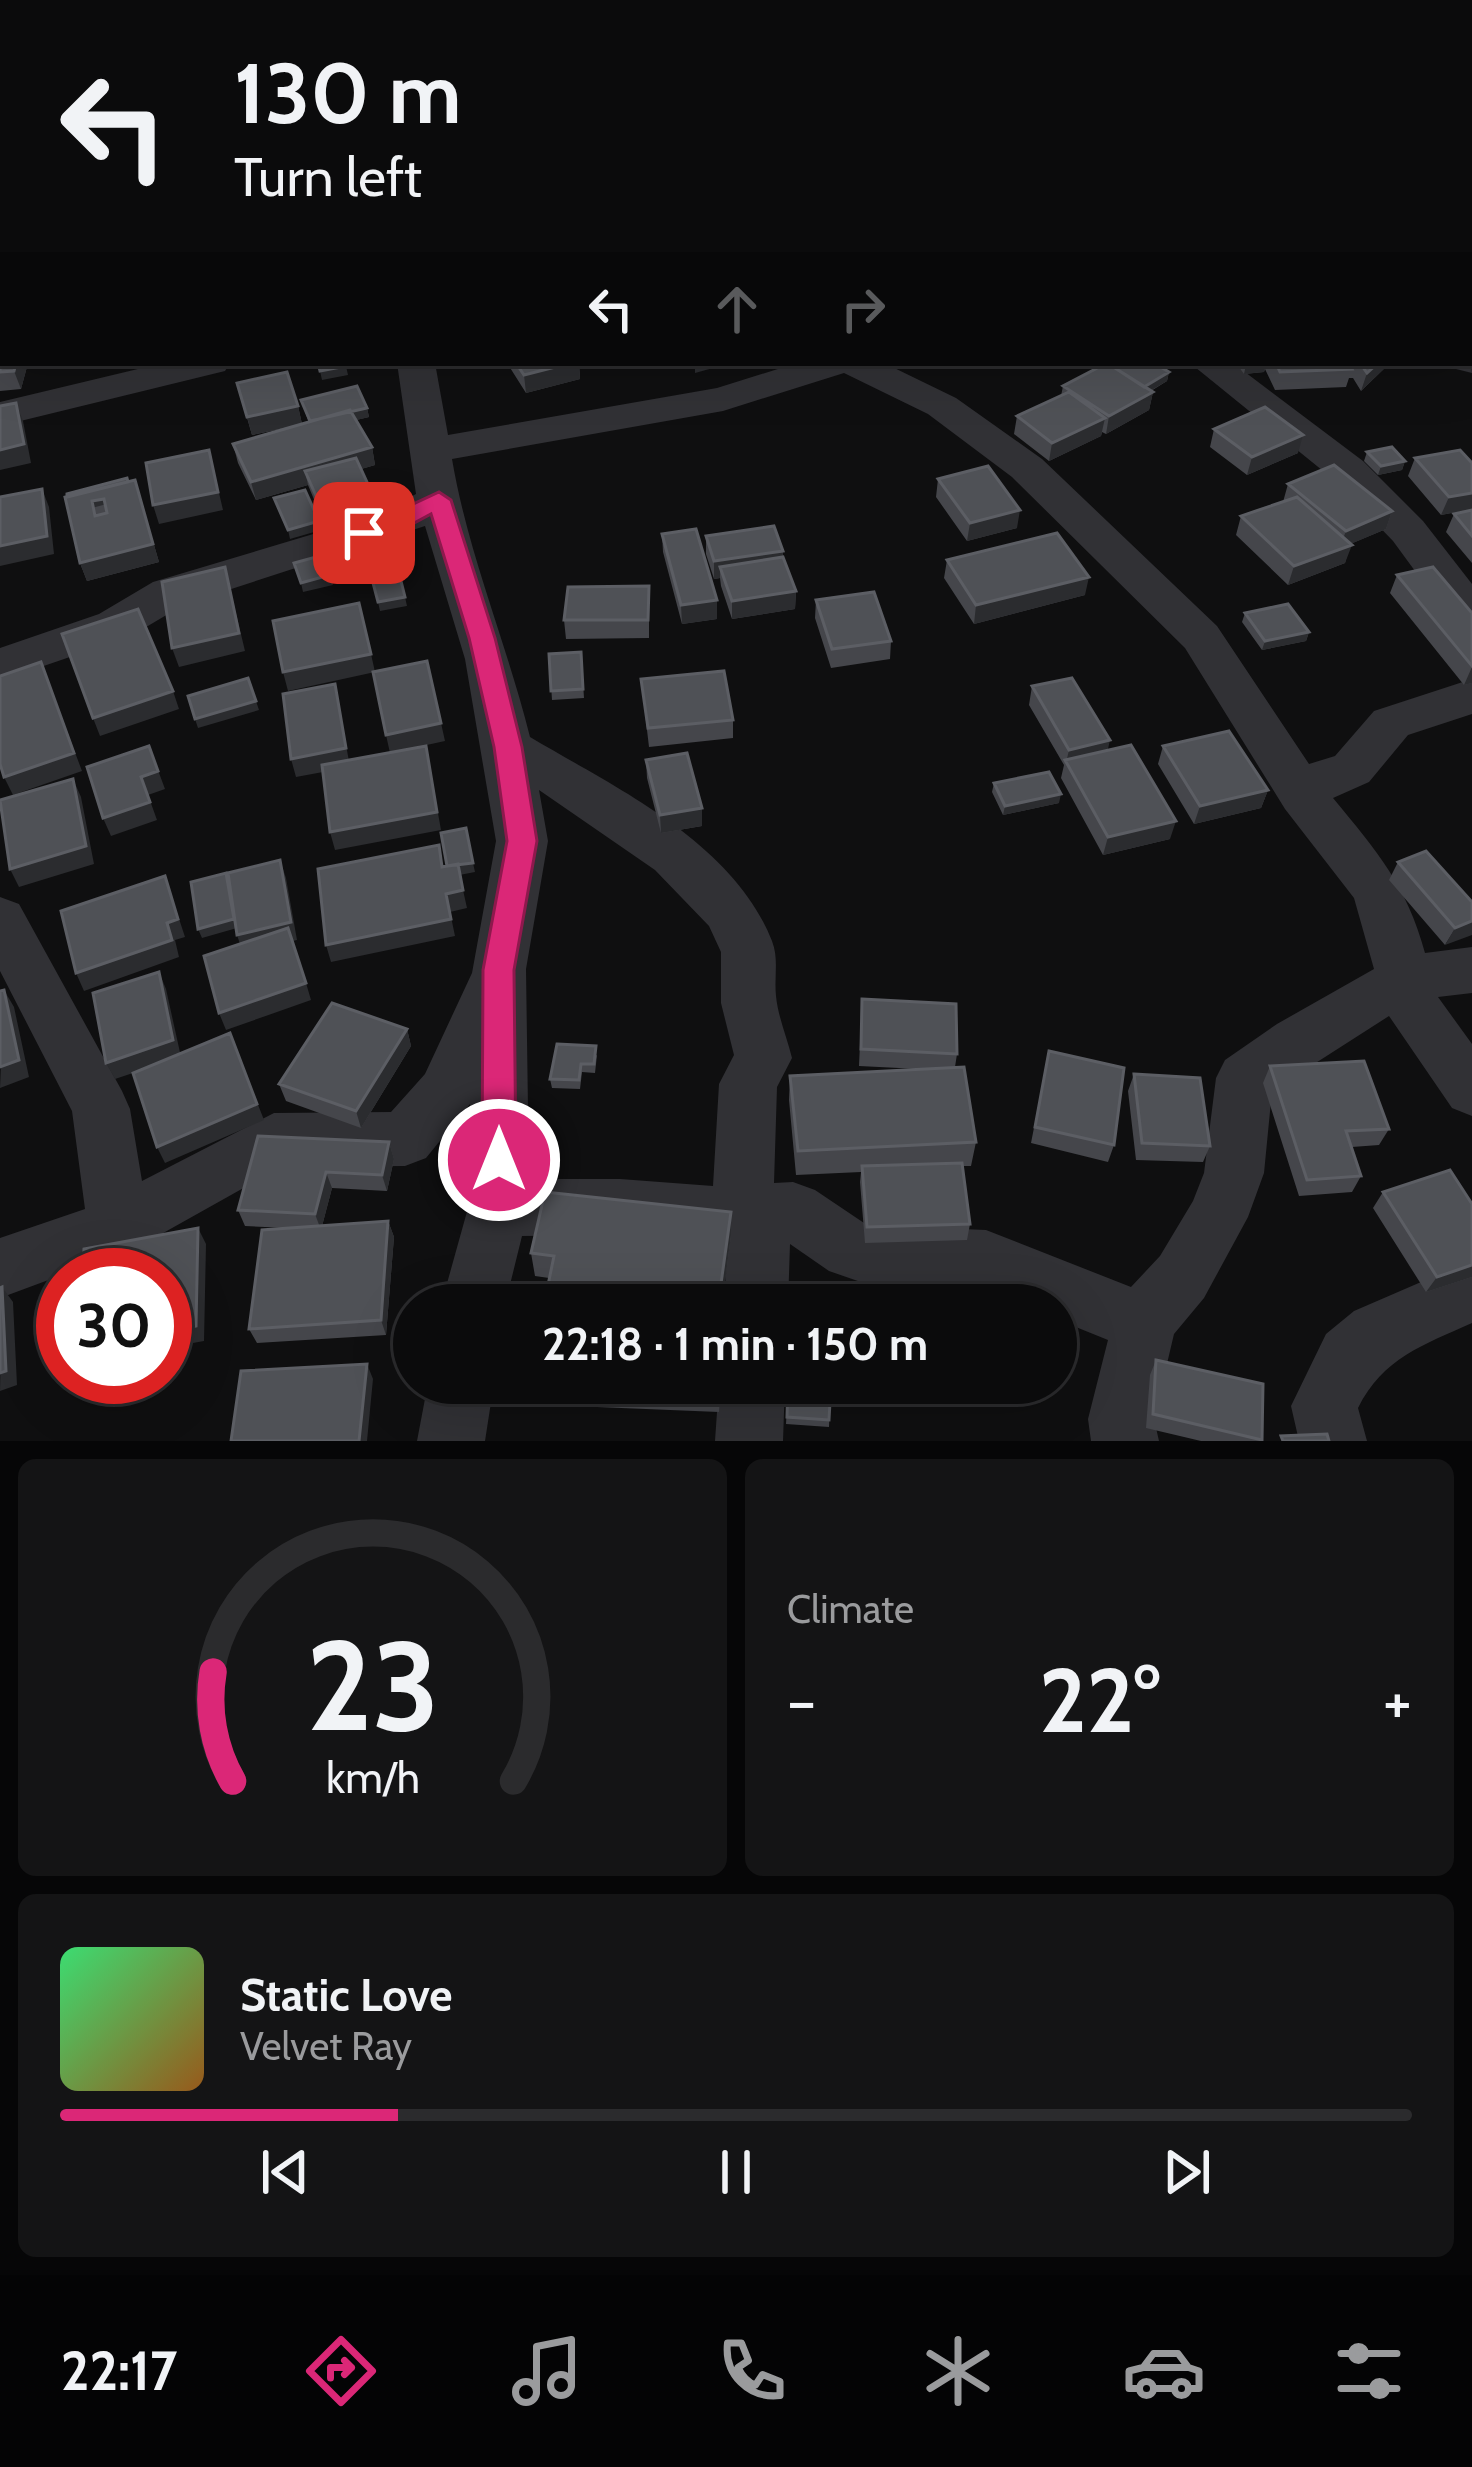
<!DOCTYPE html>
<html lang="en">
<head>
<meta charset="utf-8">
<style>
	body { margin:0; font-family:Cabin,sans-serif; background:#141415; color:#f1f3f6; height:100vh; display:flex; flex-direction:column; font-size:45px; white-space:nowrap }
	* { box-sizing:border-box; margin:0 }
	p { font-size:39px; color:#9a9b9d }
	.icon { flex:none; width:66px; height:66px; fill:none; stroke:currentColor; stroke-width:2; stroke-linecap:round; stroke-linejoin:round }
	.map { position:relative; height:1441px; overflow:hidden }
	.sheet { display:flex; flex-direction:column; gap:18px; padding:18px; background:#060607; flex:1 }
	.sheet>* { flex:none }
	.banner { position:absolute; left:0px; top:0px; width:1473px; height:366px; box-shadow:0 12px 48px #0002,0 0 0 3px #2b2b2d; background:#0b0b0c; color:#f1f3f6; overflow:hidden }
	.speed { position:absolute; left:36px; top:1248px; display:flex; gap:24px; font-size:60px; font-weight:700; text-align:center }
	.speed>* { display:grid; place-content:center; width:156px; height:156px; border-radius:50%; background:#0b0b0c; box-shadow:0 12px 48px #0002,0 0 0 3px #2b2b2d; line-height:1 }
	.speed .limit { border:18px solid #d22; background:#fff; color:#111 }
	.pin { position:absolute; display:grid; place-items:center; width:102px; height:102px; color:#fff; margin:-51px; border-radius:24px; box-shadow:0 6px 18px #0006 }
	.me { position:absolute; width:132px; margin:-66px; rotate:0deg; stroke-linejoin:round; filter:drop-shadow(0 0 9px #0008) }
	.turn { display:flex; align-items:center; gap:42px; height:252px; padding:0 36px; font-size:54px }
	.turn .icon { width:156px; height:156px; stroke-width:2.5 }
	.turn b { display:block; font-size:84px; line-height:102px }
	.lanes { display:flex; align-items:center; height:114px; padding:0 36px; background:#0003; justify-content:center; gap:60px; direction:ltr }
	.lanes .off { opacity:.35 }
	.big { font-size:90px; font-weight:800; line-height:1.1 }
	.sheet .card { flex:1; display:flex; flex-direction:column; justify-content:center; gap:18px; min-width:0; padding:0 42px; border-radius:18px; background:#141415 }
	.sheet .dial { align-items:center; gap:0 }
	.dial svg { height:312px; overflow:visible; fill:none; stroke:#2b2b2d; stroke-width:7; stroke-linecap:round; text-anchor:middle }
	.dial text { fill:#f1f3f6; stroke:none }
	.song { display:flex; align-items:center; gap:36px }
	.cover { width:144px; height:144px; border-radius:18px; background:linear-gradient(135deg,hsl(140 70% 55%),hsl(30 70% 35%)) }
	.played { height:12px; border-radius:6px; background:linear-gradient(90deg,#db2777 25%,#2b2b2d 25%) }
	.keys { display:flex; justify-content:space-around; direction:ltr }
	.heat { display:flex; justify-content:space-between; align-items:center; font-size:66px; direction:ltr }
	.sheet .tiles { flex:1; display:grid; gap:18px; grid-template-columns:1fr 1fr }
	.card:last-child { grid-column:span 2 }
	.trip { position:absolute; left:393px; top:1284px; width:684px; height:120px; border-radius:60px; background:#0b0b0c; box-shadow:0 12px 48px #0002,0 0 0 3px #2b2b2d; font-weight:800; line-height:120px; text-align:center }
	.tab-bar { display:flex; height:192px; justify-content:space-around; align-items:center; background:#040405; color:#9a9b9d }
	.tab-bar .icon { width:84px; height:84px }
	.tab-bar .selected { color:#db2777 }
	.tab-bar b { font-size:54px; color:#f1f3f6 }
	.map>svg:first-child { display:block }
</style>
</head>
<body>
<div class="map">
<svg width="1472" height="1441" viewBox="0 0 1472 1441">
	<rect width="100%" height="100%" fill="#0f0f10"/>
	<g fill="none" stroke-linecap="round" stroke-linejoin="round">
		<path stroke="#2a3238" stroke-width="9" d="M722,3l12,-3"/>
		<path fill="#313135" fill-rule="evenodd" d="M372,0h28v3h-28z
			M1379,0h30l2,3h-30z
			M1470,115h2v20h-2z
			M1470,166h2v22h-2z
			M1470,349l2,24 -16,-4 -4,-6h18z
			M163,363h67l-5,8 -225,55v-24z
			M397,363h38l13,72 269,-47 80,-25h87l72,35 86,61 175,167 92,138 26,-8 39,-45 98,-32v35l-64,21 -39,47 -36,16c44,53 74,88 92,155l47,-6v46l-34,4 34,47v72l-20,-8 -63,-92 -117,75 -8,82 -16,44 -44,81 -30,36 -20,85 5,22h-68l-3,-22 20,-79 -52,-21v-14h-33l-38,-15 -107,-2 -49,-17 -39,-27 -2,61h-64l4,-62 -108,-8 -98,1 -17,69h-64l27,-97 2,-104 -44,54 -21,8 -124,1 -141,79 -140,52v-60l85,-29 -13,-98 -72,-140v-74l19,7 103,187 8,18 12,72 132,-68 117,-1 34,-38 47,-101 24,-132 -31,-182 -40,-133 -240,78 -54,32 -131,45v-33l99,-34 54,-32 227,-68 36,-20zM844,373l84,41 84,63 173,171 100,161 69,89 20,71 -97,55 -52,36 -9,18 -12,95 -11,28 -33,55 -29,31 -145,-57 -119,-5 -52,-35 -22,-8 -19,1 3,-96 15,-29c-5,-21 -14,-41 -16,-62 -2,-19 3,-37 -4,-55 -39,-99 -156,-153 -242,-204 -23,-93 -62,-183 -78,-278l271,-48zM539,790l116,80 54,56 12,26v51l13,52 -15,29 -6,102 -93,-7h-91l-3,-210 22,-128z
			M1190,363h43l130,98 60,60 49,63v48l-16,-5 -63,-86 -60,-62z
			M1472,1260v63c-49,22 -89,35 -114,85l9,33h-68l-8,-35 35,-72 28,-23z
			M428,1383h66l-9,58h-68z
			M719,1383h66l-2,58h-68z"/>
	</g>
	<path fill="#45464b" d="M1279,0h66l-1,3h-64z
		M1432,0h40v18h-2v-15h-35z
		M0,317l28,46 -7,26 -21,2z
		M507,363h72l1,16 -54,14z
		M1236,363h154l-29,28 -8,-13h-4l-3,9 -71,3 -10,-21 -1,3 -20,2z
		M1169,372l-2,9 -16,10 2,1 -4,18 -43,24 -4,-2 -1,4 -52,25 -35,-27 3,-18 44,-20 2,-10z
		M237,383l61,23 4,18 7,-1 -8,-23 66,8 2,9 -13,3 16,27 3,18 -14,4 15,43 -51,14 -17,-41 -52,15 -18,-37 -5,-19 67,-19 -48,10z
		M1214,429l84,24 -51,22 -37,-28z
		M1367,452l38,9 -3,9 -24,5 -14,-14z
		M1415,458l57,5v46l-31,6 -33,-39z
		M938,479l79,49 -50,13 -31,-44z
		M135,480l24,82 -72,19 -7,-18 -15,-66z
		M1288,484l104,27 -6,18 -36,15 -5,19 -57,22 -52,-50 5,-19 42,-14z
		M1472,510v53l-26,-31 8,-18z
		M662,534l55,85 -35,5 -19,-72z
		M706,536l77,15v6l13,34 -1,18 -63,10 -11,-33 -1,-8 -6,1 -8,-25z
		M947,560l138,35 -111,29 -30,-46z
		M1397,575l75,38v70l-8,2 -74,-92z
		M649,586v52l-83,1 -2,-19z
		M816,600l75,41 -1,18 -59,9 -16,-50z
		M1245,613l64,19 -3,9 -44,9 -20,-28z
		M581,652l3,46 -32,2 -3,-46z
		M641,679l92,41v18l-84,9z
		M1032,686l76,64 62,89 -67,16 -42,-77 3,-13 -35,-60z
		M1163,746l105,44 -7,18 -67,16 -36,-60z
		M646,760l56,48v18l-41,7 -14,-55z
		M994,783l65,20 -56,12 -11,-23z
		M1398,862l74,40 -27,43 -56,-65z
		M862,999l95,55 -2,13 21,75 -5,24h-8l7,58 -3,16 -102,3 -5,-61 1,-10 -65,3 -7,-75 1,-24 129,-7 -60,-3z
		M407,1029l4,17 -50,82 -75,-27 -7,-17z
		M1049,1051l65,94 -6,17 -77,-19z
		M597,1055l-2,18 -13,-1 -2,17 -28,-1 -2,-9z
		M1270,1066l119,63 -10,16 -27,2 9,29 -9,16 -53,4 -36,-113z
		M1134,1074l76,72 -7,16 -67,-2 -8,-69z
		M389,1142l5,17 -7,32 -55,-3 -10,38 66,-5 6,16 -8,98 -129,8 -8,-14 38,-101 -42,-2 -7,-16z
		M1383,1192l89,12v73l-46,15 -53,-84z
		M731,1235l-9,70h-172l-3,-15 2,-12 -14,-2 -4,-23z
		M1156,1360l106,80 -1,1h-60l-55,-13 4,-53z
		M595,1383h126l-2,29 -122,-5 -3,-14z
		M788,1383h43l-2,44 -43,-3z"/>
	<path fill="#2b2c2f" d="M1345,0l-1,3h-37v-2z
		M3,248v19h-2l-1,-18z
		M16,363h12l-7,26 -7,-18z
		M571,363h8l1,16 -54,14 -2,-18z
		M695,363h36l-36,10z
		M1266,363l-2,9 -20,2 2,-9z
		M1378,363h12l-29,28 6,-18z
		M346,366l2,9 -26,5 -2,-9z
		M1169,372l-2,9 -29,17 2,-9z
		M1153,392l-4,18 -43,24 3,-18z
		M16,403l7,18 8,42 -31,7v-20z
		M298,406l4,18 -50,11 -5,-18z
		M367,408l2,9 -57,14 -2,-10z
		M1105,418l-4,18 -52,25 3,-18z
		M1303,435l-5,18 -51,22 5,-18z
		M372,447l3,18 -64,19 -6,-13 3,14 -52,15 -5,-18z
		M209,450l14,60 -64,14 -6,-19z
		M1405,461l-3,9 -24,5 3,-9z
		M135,480l24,82 -72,19 -7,-18z
		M130,488l3,9 -60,16 -4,-9z
		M42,489l7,18 5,47 -54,12v-20z
		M372,493l4,19 -51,14 -4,-19z
		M1472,493v16l-31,6 8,-18z
		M1020,510l-3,18 -50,13 3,-18z
		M1392,511l-6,18 -47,20 7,-18z
		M319,521l2,9 -31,9 -2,-9z
		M1352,545l-7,18 -57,22 6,-19z
		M783,551l-1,18 -62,-2v11l-6,1v-18z
		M399,565l1,9 -30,9 -2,-9z
		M225,567l20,84 -66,16 -7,-19z
		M330,575l3,10 -30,7 -2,-9z
		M1089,577l-4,18 -111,29 2,-19z
		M796,591l-1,18 -63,10v-18z
		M405,597l2,9 -27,5 -2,-9z
		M717,600v19l-35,5 -1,-19z
		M1309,632l-3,9 -44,9 3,-9z
		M371,654l4,18 -87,19 -5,-19z
		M41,662l41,109 -69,24 -9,-18z
		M1472,667v16l-8,2z
		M335,684l15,83 -54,10 -5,-18z
		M173,691l6,18 -79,27 -7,-18z
		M256,701l3,9 -61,18 -3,-9z
		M441,723l4,18 -55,12 -4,-18z
		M1110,740l-4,18 -40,5 3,-13z
		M149,746l16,43 -17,6 9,25 -46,16 -8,-18 38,-41z
		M426,746l15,84 -106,20 -5,-18z
		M73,779l8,18 13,67 -75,23 -9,-18z
		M1268,790l-7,18 -67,16 6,-18z
		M1061,794l-2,9 -56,12 2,-9z
		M702,808v18l-41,7 -1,-18z
		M1176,821l-6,18 -67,16 5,-18z
		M280,860l6,18 11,62 -54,13 -6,-18z
		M473,863l2,9 -26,5 -2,-9z
		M165,876l20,61 -10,3 4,17 -95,34 -8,-18 91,-50z
		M463,890l4,18 -17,4 5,24 -124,26 -5,-17 120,-51z
		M234,919l3,9 -35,10 -4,-9z
		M1472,921v14l-27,10 10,-17z
		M159,972l7,17 15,68 -66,22 -9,-16z
		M306,983l5,17 -85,30 -7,-17z
		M4,990l10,17 15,70 -29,11z
		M407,1029l4,17 -50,82 -5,-17z
		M230,1033l34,87 -99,43 -8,-16z
		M389,1142l5,17 -7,32 -5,-16z
		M326,1172l6,16 -11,42 -6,-16z
		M731,1212v23l-9,70h-4z
		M388,1221l6,16 -8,98 -5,-15z
		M198,1228l8,16 -2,97 -39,7v-16z
		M1472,1265v12l-46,15 11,-15z
		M2,1287l11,15 4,83 -17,6z
		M367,1364l6,15 -6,62h-8z"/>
	<path fill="#4f5156" stroke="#5c5e64" stroke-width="3" fill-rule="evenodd" d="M1451,0h21v2l-19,1z
		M0,216h3v32l-3,1z
		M1470,227l2,1v30l-2,-1z
		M0,317h3v46h13l-2,8 -14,1z
		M318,363h27l1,3 -26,5z
		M516,363h55l-47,12z
		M1107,363l46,29 -44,24 -46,-30z
		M1123,363h31l15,9 -25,15 -29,-19z
		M1276,363h73l3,6 -72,3z
		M1360,363h18l-11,10z
		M287,372l11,34 -51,11 -10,-34z
		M357,386l10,22 -57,13 -9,-21z
		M1069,392l36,26 -53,25 -35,-27z
		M16,403l8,41 -24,6v-44z
		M1265,407l38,28 -51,22 -38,-28z
		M350,410l22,37 -121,35 -18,-38z
		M1392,447l13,14 -24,5 -14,-14z
		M209,450l9,42 -65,13 -7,-42z
		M1460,450l12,13v30l-23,4 -34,-39z
		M356,458l16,35 -51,14 -16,-36z
		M1334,465l58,46 -46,20 -58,-47z
		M988,466l32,44 -50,13 -32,-44z
		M127,478l1,4 -61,15v-3z
		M135,480l18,64 -73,19 -15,-66zM104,499l3,14 -12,3 -3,-15z
		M42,489l5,47 -47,10v-49z
		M305,490l14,31 -31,9 -14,-32z
		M1297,497l55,48 -58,21 -53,-50z
		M1472,510v26l-18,-22z
		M774,526l9,25 -69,10 -8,-25z
		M696,529l21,71 -36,5 -19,-71z
		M1057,533l32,44 -113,28 -29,-45z
		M385,538l14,27 -31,9 -12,-28z
		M323,555l7,20 -29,8 -7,-20z
		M783,557l13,34 -64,10 -12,-34z
		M225,567l14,66 -67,15 -10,-66z
		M1433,567l39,46v53l-75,-91z
		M400,577l5,20 -27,5 -5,-19z
		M649,586l-1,34h-84l4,-33z
		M874,592l17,49 -59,8 -16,-49z
		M359,603l12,51 -88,18 -10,-51z
		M1288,604l21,28 -44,9 -20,-28z
		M138,609l35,82 -80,27 -31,-84z
		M581,652l2,37 -32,2 -2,-37z
		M427,661l14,62 -55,12 -13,-63z
		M41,662l33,91 -70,24 -4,-13v-88z
		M724,671l9,49 -85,8 -7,-49z
		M248,678l8,23 -61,18 -7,-23z
		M1072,678l38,62 -41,10 -37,-64z
		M335,684l11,64 -55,11 -8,-65z
		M1229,731l39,59 -68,16 -37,-60z
		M1131,745l45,76 -68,16 -43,-77z
		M149,746l9,25 -17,6 9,25 -47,16 -16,-51z
		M426,746l11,66 -107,20 -8,-67z
		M687,753l15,55 -42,7 -14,-55z
		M1049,772l12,22 -56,12 -11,-23z
		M73,779l13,67 -76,23 -10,-69z
		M466,828l7,35 -26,3 -6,-33z
		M439,845l3,22 16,-3 5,26 -17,4 5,25 -125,26 -8,-76z
		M1426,851l46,51v19l-17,7 -57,-66z
		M280,860l11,62 -54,13 -9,-62z
		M226,873l8,46 -36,10 -7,-47z
		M165,876l13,43 -11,4 5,17 -96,33 -15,-62z
		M288,928l18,55 -87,30 -15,-57z
		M159,972l14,68 -67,23 -13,-70z
		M4,990l15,70 -19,7v-76z
		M862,999l94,5 1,50 -96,-5z
		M332,1003l75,26 -51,82 -77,-27z
		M230,1033l27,71 -100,43 -24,-74z
		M557,1044l39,2 -2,18h-13l-2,16 -29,-1z
		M1049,1051l75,17 -10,77 -79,-18z
		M1364,1061l25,68 -43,2 15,45 -54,4 -37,-114z
		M964,1067l12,75 -178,9 -8,-75z
		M1134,1074l66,4 10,68 -68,-3z
		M258,1136l131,6 -7,33 -56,-3 -11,42 -77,-4z
		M962,1163l8,61 -103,3 -5,-61z
		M1450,1170l22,34v61l-35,12 -54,-85z
		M545,1192l186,20 -13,93h-33l-138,-15 7,-34 -23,-3z
		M388,1221l-7,99 -132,9 13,-99z
		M198,1228l-2,98 -31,6v-57h-83l2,-26z
		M2,1287l4,84 -6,2v-85z
		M1156,1360l107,24 -1,56 -109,-26z
		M367,1364l-8,77h-128l10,-70z
		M595,1383h124l-1,15 -124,-5z
		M788,1383h43l-2,37 -42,-3z
		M1327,1434l2,7h-46l-2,-5z"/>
	<path fill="#db2777" stroke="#8e194d" stroke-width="3" d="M439,492l12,8 44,138 27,109 15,94 -23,129 2,190 -5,11 -12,5 -12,-5 -5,-11 1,-190 24,-129 -13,-94 -25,-109 -38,-124 -28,15 -39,12 -13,-8z"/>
</svg>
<div class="speed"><div class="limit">30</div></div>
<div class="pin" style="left:364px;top:533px;background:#d93025"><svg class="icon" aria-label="arrive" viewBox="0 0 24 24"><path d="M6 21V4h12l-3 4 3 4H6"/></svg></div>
<svg class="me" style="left:499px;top:1160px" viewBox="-20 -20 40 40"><circle r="17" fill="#db2777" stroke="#fff" stroke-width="3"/><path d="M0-11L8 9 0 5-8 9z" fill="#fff"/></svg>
<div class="trip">22:18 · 1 min · 150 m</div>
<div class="banner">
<div class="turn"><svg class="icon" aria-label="left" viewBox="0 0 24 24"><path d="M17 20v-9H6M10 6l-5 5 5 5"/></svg><div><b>130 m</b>Turn left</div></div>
<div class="lanes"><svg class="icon" aria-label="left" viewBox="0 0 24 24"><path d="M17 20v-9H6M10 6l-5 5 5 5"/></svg><svg class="icon off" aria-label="ahead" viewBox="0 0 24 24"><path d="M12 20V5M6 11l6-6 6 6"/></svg><svg class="icon off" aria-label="right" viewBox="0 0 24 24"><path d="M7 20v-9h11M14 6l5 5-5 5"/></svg></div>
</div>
</div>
<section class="sheet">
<div class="tiles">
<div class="card dial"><svg viewBox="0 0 100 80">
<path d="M14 69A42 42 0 1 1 86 69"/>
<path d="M14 69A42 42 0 0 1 9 41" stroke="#db2777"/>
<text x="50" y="56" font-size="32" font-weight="700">23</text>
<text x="50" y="72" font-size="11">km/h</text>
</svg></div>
<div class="card"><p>Climate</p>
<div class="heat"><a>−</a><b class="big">22°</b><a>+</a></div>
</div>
<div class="card">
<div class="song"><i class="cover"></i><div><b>Static Love</b><p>Velvet Ray</p></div></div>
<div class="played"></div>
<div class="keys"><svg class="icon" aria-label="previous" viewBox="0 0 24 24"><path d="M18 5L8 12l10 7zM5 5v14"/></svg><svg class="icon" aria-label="pause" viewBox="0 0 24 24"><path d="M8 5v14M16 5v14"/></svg><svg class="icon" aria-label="next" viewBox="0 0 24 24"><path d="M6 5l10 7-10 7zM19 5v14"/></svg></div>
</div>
</div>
</section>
<nav class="tab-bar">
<b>22:17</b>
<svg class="icon selected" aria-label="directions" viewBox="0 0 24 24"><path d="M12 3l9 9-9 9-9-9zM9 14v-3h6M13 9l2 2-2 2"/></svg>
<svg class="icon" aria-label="music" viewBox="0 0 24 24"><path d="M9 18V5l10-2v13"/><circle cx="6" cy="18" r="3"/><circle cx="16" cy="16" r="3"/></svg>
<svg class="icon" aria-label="phone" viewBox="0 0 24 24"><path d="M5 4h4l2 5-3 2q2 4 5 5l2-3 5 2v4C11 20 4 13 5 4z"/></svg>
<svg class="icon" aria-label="climate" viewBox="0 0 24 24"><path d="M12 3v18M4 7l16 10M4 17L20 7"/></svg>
<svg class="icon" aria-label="car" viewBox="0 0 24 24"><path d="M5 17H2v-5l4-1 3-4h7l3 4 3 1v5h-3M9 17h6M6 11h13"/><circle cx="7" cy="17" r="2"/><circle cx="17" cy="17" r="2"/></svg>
<svg class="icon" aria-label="filters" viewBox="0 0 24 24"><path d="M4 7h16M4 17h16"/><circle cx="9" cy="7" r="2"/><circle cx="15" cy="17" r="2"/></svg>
</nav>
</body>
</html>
